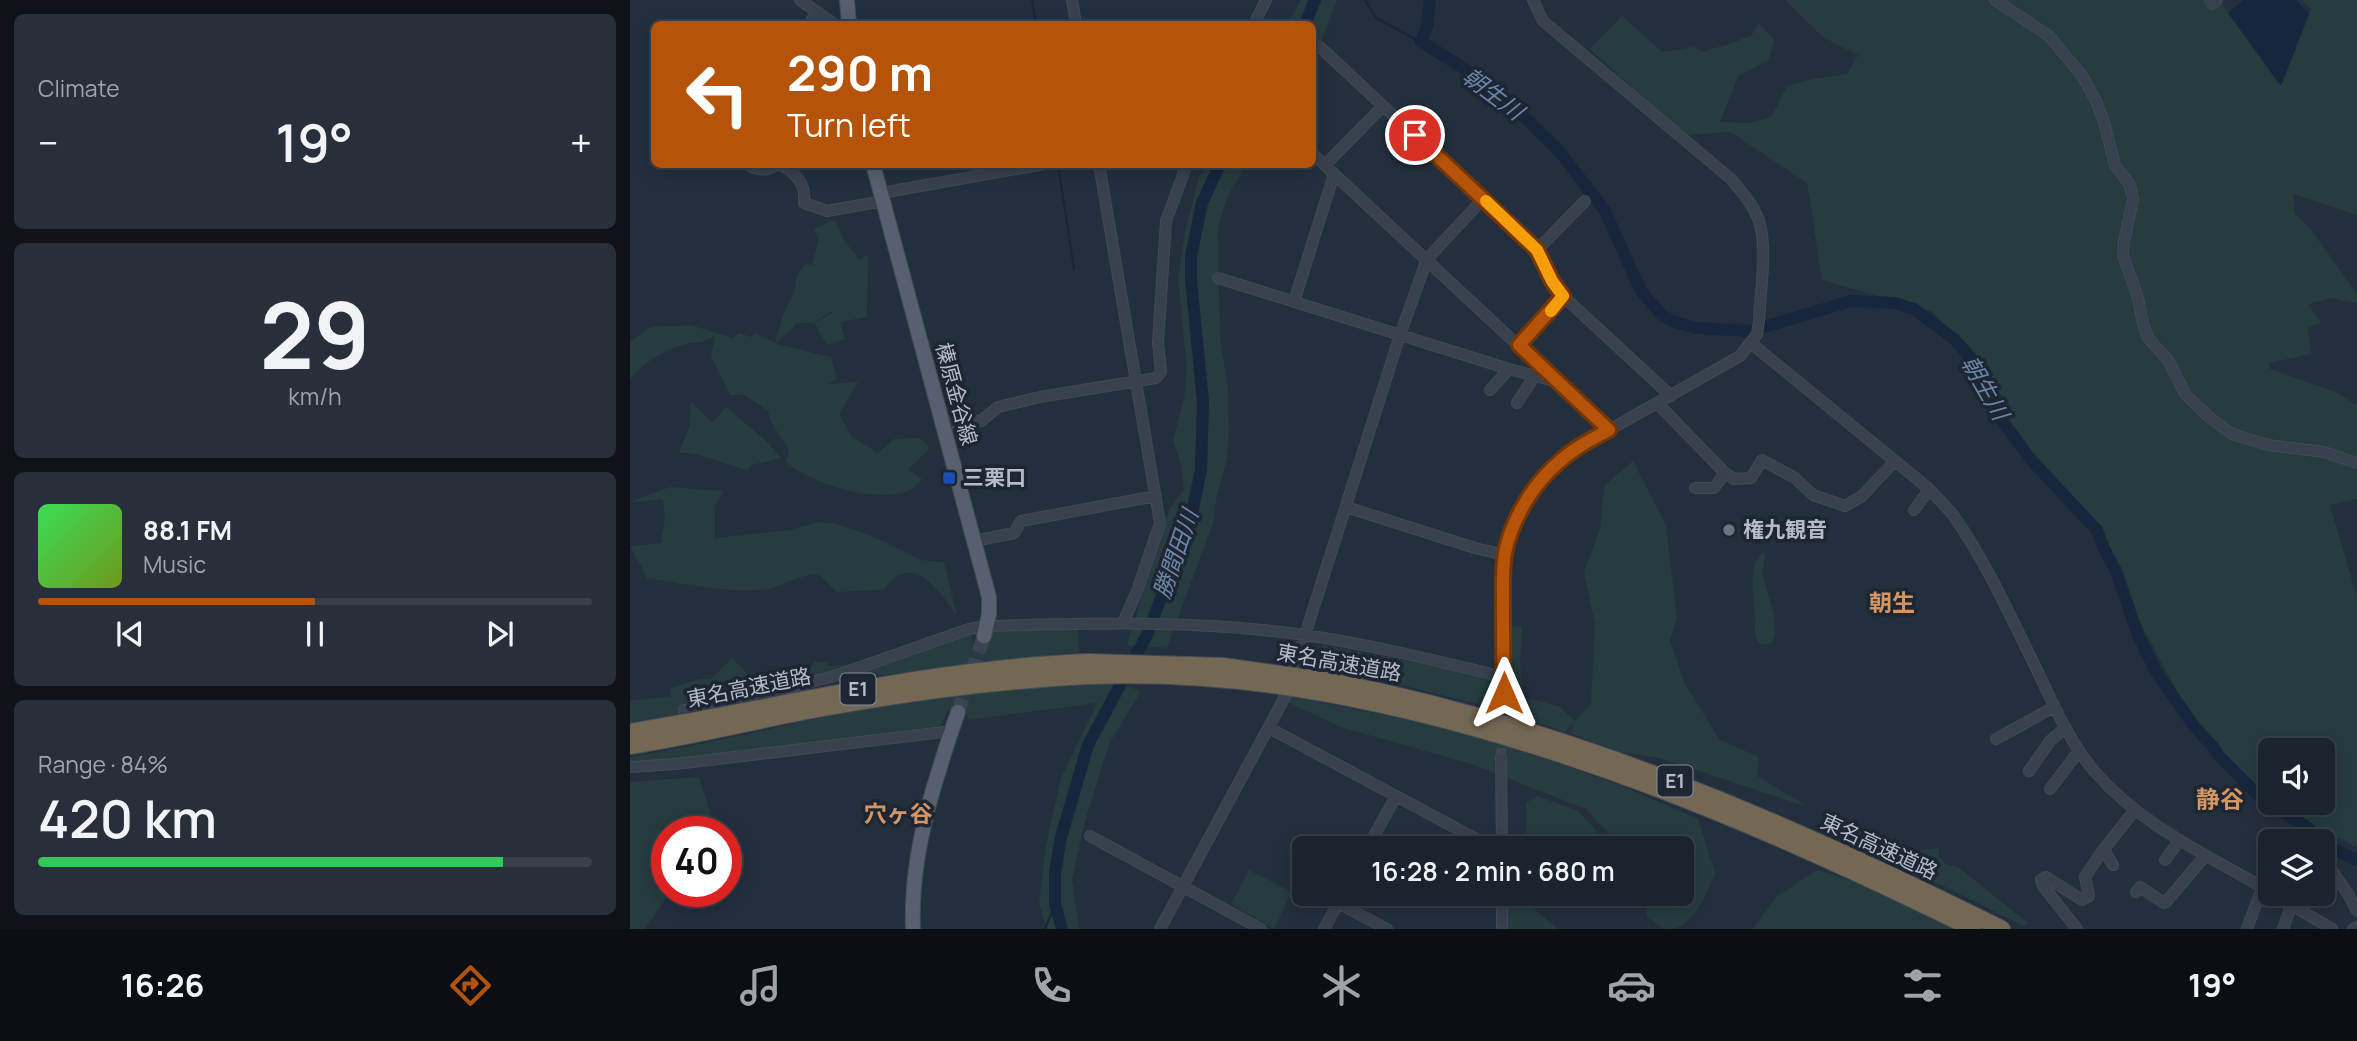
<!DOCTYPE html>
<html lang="en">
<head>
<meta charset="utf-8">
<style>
	body { margin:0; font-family:Manrope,"Noto Sans JP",sans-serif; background:#282f3a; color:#f1f3f6; height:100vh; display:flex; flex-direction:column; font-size:26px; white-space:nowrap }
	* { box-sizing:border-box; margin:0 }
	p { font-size:23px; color:#a0a4aa }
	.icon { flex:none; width:38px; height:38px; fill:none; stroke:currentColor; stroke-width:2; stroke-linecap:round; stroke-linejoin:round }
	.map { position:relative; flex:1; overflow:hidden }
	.details { display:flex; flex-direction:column; gap:14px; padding:14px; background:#0f1319; width:630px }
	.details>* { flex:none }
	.banner { position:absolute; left:21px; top:21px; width:665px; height:147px; border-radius:10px; box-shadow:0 4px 18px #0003,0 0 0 2px #39404a; background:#b45309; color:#fff; overflow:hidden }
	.fabs { position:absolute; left:1628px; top:738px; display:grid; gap:14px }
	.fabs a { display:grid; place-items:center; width:77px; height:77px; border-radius:10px; background:#1b232e; box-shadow:0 4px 18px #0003,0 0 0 2px #39404a; font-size:35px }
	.speed { position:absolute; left:21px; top:816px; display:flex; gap:14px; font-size:35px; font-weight:700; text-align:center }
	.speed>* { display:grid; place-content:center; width:91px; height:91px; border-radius:50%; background:#1b232e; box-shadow:0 4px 18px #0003,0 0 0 2px #39404a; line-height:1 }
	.speed .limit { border:10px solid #d22; background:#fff; color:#111 }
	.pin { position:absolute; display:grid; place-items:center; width:60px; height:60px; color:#fff; margin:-30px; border:4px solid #fff; border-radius:50%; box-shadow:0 2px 7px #0007 }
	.me { position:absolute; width:77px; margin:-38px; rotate:0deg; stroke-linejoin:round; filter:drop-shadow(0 0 5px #0008) }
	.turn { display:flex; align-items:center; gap:24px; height:147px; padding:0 21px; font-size:32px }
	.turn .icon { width:91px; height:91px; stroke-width:2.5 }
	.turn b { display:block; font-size:49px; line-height:60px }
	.big { font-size:52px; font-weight:600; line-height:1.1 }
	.details .tile { flex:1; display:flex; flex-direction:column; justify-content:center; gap:10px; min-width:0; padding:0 24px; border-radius:10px; background:#282f3a }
	.details .dial { align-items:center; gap:0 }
	.dial b { font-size:91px; line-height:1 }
	.song { display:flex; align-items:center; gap:21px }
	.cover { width:84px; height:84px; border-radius:10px; background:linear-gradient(135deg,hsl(130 70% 55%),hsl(80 70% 35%)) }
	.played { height:7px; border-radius:4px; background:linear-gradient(90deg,#b45309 50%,#39404a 50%) }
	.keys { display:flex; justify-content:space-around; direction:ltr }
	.heat { display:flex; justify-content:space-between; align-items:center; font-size:38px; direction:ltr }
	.charge { height:10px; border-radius:5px; background:linear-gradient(90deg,#34c759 84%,#39404a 0) }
	.trip { position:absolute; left:662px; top:836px; width:402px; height:70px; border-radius:10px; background:#1b232e; box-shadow:0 4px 18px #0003,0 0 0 2px #39404a; font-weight:600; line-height:70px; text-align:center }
	.menu { display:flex; height:112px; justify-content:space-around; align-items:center; background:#0b0e12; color:#a0a4aa }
	.menu .icon { width:49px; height:49px }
	.menu .current { color:#b45309 }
	.menu b { font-size:32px; color:#f1f3f6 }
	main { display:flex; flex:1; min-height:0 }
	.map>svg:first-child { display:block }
</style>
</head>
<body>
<main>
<section class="details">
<div class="tile"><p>Climate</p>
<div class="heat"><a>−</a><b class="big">19°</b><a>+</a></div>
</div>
<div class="tile dial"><b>29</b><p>km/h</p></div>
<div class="tile">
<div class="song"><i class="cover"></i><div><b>88.1 FM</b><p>Music</p></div></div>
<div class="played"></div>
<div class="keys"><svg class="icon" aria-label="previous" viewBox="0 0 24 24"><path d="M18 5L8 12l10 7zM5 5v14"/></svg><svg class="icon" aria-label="pause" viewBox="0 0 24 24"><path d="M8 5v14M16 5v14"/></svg><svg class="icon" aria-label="next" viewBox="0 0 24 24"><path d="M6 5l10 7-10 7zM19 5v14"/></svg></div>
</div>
<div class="tile"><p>Range · 84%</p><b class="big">420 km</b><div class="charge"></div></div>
</section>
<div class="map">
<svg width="1727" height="929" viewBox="0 0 1727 929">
	<rect width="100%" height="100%" fill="#242f3e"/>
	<path fill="#263c3f" d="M671,0h36l-16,42 -8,13 -1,-31h-25z
		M1155,0h434l61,85 31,-76 -9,-9h55v216l-5,-3 -59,-19 2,20 17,17 45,63v9l-26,-5 -23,6 13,19 -13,4 3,27 -42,9 1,6 63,22 24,14v94l-27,6 27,92v250l-38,-18 -40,-26h43v-52h-52v45l-52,-41 -41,-64 -52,-96 -9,-24 -29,-51 -45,-58 -38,-36 -19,-51 -53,-64 -110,-31 -15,-97 -76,-51 -48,3 -93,-86 32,-33 40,36 32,-5 8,5c9,-3 16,-5 25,-7 8,-2 15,-7 24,-9l8,-13 15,17 -5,20 -31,16 -18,46 29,1 22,-6 16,-31 25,-7 35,-5 11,-19 -35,-18z
		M577,165h39l-19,32 -9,31 2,107 8,55 1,40 -2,29 -10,36 -4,28 -46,125 -40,-3 42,-135 15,-20 -4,-29 -7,-21 11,-42 3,-27 -9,-93 7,-46 14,-55z
		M200,221l6,1 8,18 15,20 9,-5 -1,62 -27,5 5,17 -18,6 -13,-22 20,-11 -2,-1 -19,12h-16l-21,21 55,13 6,22 -9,5 30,-2 -19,32 13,23 26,16 16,-14 26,-1 10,10 -21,21 13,10c-4,3 -8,9 -12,11 -30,15 -102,-6 -124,-29l3,-11 -19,-30 -2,-9 -24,-16h-14l-19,-39 4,-21c-9,9 -20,6 -32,10 -22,6 -38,17 -53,34v-37l21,-15 40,-2 41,13 7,-5 12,4 5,-4 19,10 9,-31 10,-19 3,-18 8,-11 7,1 7,-25 -5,-11z
		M61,401l21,22 14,-16 40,34 15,17 -30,7 -4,5c-18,-4 -54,-20 -68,-17l10,-26z
		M1003,461l33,65 11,91 -7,24 15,43 35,56 39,17 -2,19 51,31 -148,-49 -42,-6 -48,-19 4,-10 -9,9 -56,-19 -1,-87 14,1 -2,37 4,33 36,10 15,14 16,-17 4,-80 -11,-52 16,-43 4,-43z
		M40,487l53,4 -8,15v32l75,-8 28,-8 18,2 34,11 51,25 23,2 13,54c-11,-16 -34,-53 -58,-41 -6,3 -11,10 -16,15l-46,2 -19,-18c-18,0 -30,10 -47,14 -31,8 -91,-5 -124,-10l-17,-32 31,-3 4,-24 -2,-20 -33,3z
		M1134,552c2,8 -2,15 -1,23 4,22 18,46 9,68 -4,1 -8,3 -11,1 -9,-6 -5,-19 -6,-27 -1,-18 -9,-54 9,-65z
		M448,629l1,23 -231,27 28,-15 95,-29 2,6 15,-1 4,-8z
		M692,645l169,32 -2,30 -172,-43z
		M102,658l20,20 9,12 -60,20 -71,15v-24l41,-5 -1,-8 30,-9h11z
		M185,662l12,1 2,3 31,-3 -52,17 -6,-1z
		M480,680l31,11 -32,53 -25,81 -12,54 7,50h-32l-8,-25 7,-60 15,-66 36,-75 -128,17 -4,-10 -18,1 -6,15 -260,33 -51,2v-4c86,-14 171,-37 257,-52 74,-14 148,-20 223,-25z
		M659,696l179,36 147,51 83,36 17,54c-8,19 -21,56 -48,56 -7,-1 -14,-8 -20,-12v-23h35v-45h-40l-9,-9 -25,-7 -22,-24 -111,-44 -135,-38 -54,-26z
		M69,777l14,44 -6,10h-40v60h4l-26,38h-15v-147z
		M907,796l40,14 28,30 -13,9h-67l2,-3 -1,-43z
		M1223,828l62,22 24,-2v9l7,7 12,3 70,56 -4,3 -172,-85 -4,-5z
		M619,870l43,22 -18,37 -43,-25z
		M1187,870l49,15 90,44h-203l23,-32z
		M877,894h31l-5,14 25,21h-51z"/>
	<path fill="#17263c" d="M1614,0h52l13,14 -28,72 -53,-73z"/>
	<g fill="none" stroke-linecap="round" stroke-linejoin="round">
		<path stroke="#17263c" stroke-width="2" d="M402,0l4,24
			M735,0l11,18 45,24
			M428,164l16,105
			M415,929l10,-25"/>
		<path stroke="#17263c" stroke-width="12" d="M800,0l-3,26 -6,16 43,26 45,34 51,50 45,59 36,80 21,24 10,6 24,7 54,3 101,-30 44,2 19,6 40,30 20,22 22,51 35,48 66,70 7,19 12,22 22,64 18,37 38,54 20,22 4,7 47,47 42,25 26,22 24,11
			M675,24l10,-24
			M432,929l-7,-25v-31l6,-36 27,-92 59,-110 44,-117 10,-48 2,-68 -12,-123v-23l11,-53 18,-39"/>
		<path stroke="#3a4453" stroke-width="10" stroke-dasharray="10 5" stroke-linecap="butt" d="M871,758l3,-65"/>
		<path stroke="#3a4453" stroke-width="14" stroke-dasharray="14 7" stroke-linecap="butt" d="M328,712l26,-76"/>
		<g stroke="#414a57" stroke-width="12">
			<path id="minor" d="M170,0l34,24
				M442,0l4,24
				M1365,0l54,36 34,41 14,26 7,19 11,43 15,20 3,14 -9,43 -1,13 15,43 5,26 5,14 20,22 18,35 24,23 22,16 36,11 56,7 33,11
				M1580,0l2,4 5,-4
				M179,24l8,-12
				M624,24l12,-24
				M690,47l217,203 15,31 11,15 108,100
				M116,164c11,7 21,8 32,0
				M150,164c17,11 26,19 24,39l23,8 56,-10
				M469,164l61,359 -23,68 -14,32
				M695,165l58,-59
				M704,174l275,256
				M251,193l164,-29
				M907,250l48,-49
				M588,278l291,91 45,12
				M664,302l40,-128 -22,-21
				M1122,344l176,144c8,9 18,18 25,27 34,48 58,103 84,155 17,36 32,71 58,102 49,56 112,82 175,120
				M889,345l44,-49
				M860,390l19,-21
				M887,403l17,-26
				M1028,404l67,69 9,6 17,-1 11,-18 33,18 18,17 32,11 17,-10 32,-34
				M313,424l38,-3 17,-14 42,-10 116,-19 5,-6 -3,-29 8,-122 21,-57
				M1065,488h19l11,-15
				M716,507l129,41 30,7
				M1284,510l15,-20
				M344,541l40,-8 7,-12 135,-25
				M874,693c-1,-101 -17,-178 75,-246l161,-91 17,-22 2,-12c1,-30 9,-74 0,-101 -6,-17 -17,-29 -28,-42l-188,-158 -10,-21
				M54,710l24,-1 130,-34 131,-46 18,-3c106,-3 213,-6 318,9 67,10 133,26 199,42
				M639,728l226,121
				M1366,739l58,-32
				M871,758l1,91
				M0,767l46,-3 276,-33
				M1399,771l21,-30 15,-13
				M1420,789l29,-38
				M460,836l171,93
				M737,849l29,-53
				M1474,850l9,15
				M1535,860l14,-19
				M1700,868l18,26 9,17
				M1506,892l4,-5 24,16 2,-1 39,-46
				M1643,894l59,35
				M708,903l49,26
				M530,929l126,-234 114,-360 27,-76 56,-60
				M694,929l19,-35
				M872,929v-35
				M1447,929l-34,-43 -2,-6 5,-3 36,23 7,-4 -4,-19 16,-24 33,-42
				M1617,929l15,-41
				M1653,929l8,-23
				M1723,929l4,-2"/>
		</g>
		<g stroke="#414a57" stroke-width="16">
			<path id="major" d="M217,0l2,24
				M243,164l116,433v17l-5,22
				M283,929c-3,-75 21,-147 45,-217"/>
		</g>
		<g stroke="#434c59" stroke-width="18">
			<path id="highway" d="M701,681c237,46 457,141 671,248
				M698,694c227,42 439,133 645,235
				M0,732c153,-26 303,-64 458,-70
				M0,746c58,-9 115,-23 172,-34 94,-18 189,-31 285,-36"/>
		</g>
		<use href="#minor" stroke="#38414e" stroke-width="10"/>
		<use href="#major" stroke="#56606e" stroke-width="14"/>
		<use href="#highway" stroke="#746855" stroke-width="16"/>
		<g stroke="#434c59" stroke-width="18" stroke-linecap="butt">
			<path id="highway-bridge" d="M458,662l135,4 108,15
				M457,676c80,-3 162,3 241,18"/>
		</g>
		<use href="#highway-bridge" stroke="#746855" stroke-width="16"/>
	</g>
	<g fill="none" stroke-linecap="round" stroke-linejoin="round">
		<g stroke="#753606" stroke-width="18">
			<path id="route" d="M785,135l122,115 15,31 11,15 -44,49 90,85c-17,9 -35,18 -50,32 -26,22 -47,57 -54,91 -3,17 -2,37 -2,54 0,29 0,58 1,86"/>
		</g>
		<use href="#route" stroke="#b45309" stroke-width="12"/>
		<path stroke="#f59e0b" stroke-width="12" d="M856,201l51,49 15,31 11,15 -12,15"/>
	</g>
	<rect fill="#1a4fb4" stroke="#1d2633" stroke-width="2.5" x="312" y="471" width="14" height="14" rx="3.5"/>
	<circle fill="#6b7280" stroke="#1d2633" stroke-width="2.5" cx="1099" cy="530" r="7"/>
	<g text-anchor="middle" stroke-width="7" stroke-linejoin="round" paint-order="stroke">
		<g fill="#1d2633" stroke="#878f9c" stroke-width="2">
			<rect x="210.5" y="673.5" width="35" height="31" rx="5"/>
			<rect x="1027.5" y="765.5" width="35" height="31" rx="5"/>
		</g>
		<g font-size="19" font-weight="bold" fill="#b4bcc9">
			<text x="228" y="696">E1</text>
			<text x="1045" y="788">E1</text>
		</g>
		<g font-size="21" fill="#b4bcc9" stroke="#1d2633">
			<text transform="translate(326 394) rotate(75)" y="7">榛原金谷線</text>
			<text transform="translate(709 663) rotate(10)" y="7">東名高速道路</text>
			<text transform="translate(119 688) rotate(-11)" y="7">東名高速道路</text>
			<text transform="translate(1249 847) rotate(25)" y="7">東名高速道路</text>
		</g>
		<g font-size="21" font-weight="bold" fill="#b4bcc9" stroke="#1d2633" text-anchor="start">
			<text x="333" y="485">三栗口</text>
			<text x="1113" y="537">権九観音</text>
		</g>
		<g font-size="23" font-style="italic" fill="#6d86a8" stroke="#1d2633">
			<text transform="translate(863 94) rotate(37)" y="8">朝生川</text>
			<text transform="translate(1355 388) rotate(60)" y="8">朝生川</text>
			<text transform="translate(546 554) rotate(-71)" y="8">勝間田川</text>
		</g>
		<g font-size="23" font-weight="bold" fill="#d59563" stroke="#1d2633">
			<text x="1262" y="611">朝生</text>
			<text x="268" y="822">穴ヶ谷</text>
		</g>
		<g font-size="24" font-weight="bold" fill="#d59563" stroke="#1d2633">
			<text x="1590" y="808">静谷</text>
		</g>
	</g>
</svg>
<div class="fabs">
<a><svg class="icon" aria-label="sound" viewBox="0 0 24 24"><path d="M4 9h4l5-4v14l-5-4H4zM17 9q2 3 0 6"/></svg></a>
<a><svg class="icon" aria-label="layers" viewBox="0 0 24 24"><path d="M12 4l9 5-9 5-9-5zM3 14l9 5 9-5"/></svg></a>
</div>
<div class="speed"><div class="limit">40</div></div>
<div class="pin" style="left:785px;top:135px;background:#d93025"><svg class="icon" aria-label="arrive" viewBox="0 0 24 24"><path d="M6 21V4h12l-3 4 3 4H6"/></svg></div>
<svg class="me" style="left:874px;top:693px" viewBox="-20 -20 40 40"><path d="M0-17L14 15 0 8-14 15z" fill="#b45309" stroke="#fff" stroke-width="4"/></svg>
<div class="trip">16:28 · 2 min · 680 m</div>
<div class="banner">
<div class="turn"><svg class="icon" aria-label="left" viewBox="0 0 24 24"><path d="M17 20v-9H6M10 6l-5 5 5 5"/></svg><div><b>290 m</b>Turn left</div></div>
</div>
</div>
</main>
<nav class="menu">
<b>16:26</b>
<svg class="icon current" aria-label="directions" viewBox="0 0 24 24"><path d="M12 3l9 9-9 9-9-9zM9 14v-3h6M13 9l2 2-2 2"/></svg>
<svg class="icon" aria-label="music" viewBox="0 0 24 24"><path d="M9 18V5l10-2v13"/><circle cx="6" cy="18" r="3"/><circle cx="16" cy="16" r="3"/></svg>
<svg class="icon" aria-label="phone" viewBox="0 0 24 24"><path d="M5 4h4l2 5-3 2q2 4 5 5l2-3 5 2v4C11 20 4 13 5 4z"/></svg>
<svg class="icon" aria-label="climate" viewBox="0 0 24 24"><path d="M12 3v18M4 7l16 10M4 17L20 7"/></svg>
<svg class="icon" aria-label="car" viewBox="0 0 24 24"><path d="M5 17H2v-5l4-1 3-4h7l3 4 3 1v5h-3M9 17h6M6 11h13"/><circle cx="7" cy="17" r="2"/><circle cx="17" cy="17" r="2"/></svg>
<svg class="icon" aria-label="filters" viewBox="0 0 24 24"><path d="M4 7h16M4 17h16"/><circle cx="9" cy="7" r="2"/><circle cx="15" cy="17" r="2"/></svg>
<b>19°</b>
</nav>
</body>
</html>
